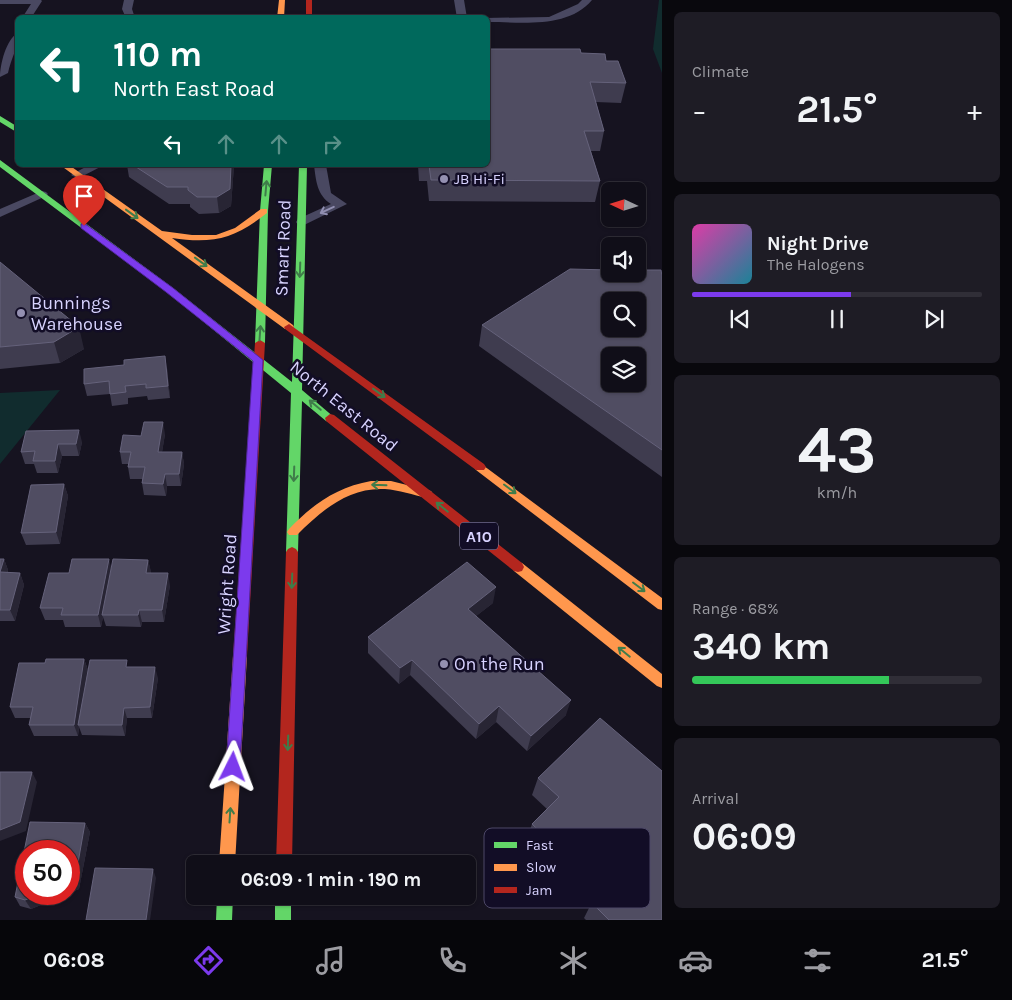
<!DOCTYPE html>
<html lang="en">
<head>
<meta charset="utf-8">
<style>
	body { margin:0; font-family:Karla,sans-serif; background:#1e1c25; color:#f1f3f6; height:100vh; display:flex; flex-direction:column; font-size:19px; white-space:nowrap }
	* { box-sizing:border-box; margin:0 }
	p { font-size:16px; color:#9c9ca2 }
	.icon { flex:none; width:28px; height:28px; fill:none; stroke:currentColor; stroke-width:2; stroke-linecap:round; stroke-linejoin:round }
	.map { position:relative; flex:1; overflow:hidden }
	.sheet { display:flex; flex-direction:column; gap:12px; padding:12px; background:#09080d; width:350px }
	.sheet>* { flex:none }
	.banner { position:absolute; left:15px; top:15px; width:475px; height:152px; border-radius:8px; box-shadow:0 1px 4px #0004,0 0 0 1px #302e37; background:#00695c; color:#fff; overflow:hidden }
	.needle { width:32px; rotate:274deg }
	.fabs { position:absolute; left:601px; top:182px; display:grid; gap:10px }
	.fabs a { display:grid; place-items:center; width:45px; height:45px; border-radius:8px; background:#100e18; box-shadow:0 1px 4px #0004,0 0 0 1px #302e37; font-size:25px }
	.speed { position:absolute; left:15px; top:840px; display:flex; gap:10px; font-size:25px; font-weight:700; text-align:center }
	.speed>* { display:grid; place-content:center; width:65px; height:65px; border-radius:50%; background:#100e18; box-shadow:0 1px 4px #0004,0 0 0 1px #302e37; line-height:1 }
	.speed .limit { border:8px solid #d22; background:#fff; color:#111 }
	.pin { position:absolute; display:grid; place-items:center; width:42px; height:42px; color:#fff; margin:-51px -21px; border-radius:50% 50% 50% 0; rotate:-45deg; box-shadow:0 0 5px #0007 }
	.pin .icon { rotate:45deg }
	.me { position:absolute; width:55px; margin:-28px; rotate:3deg; stroke-linejoin:round; filter:drop-shadow(0 0 4px #0008) }
	.turn { display:flex; align-items:center; gap:18px; height:105px; padding:0 15px; font-size:22px }
	.turn .icon { width:65px; height:65px; stroke-width:2.5 }
	.turn b { display:block; font-size:35px; line-height:42px }
	.lanes { display:flex; align-items:center; height:48px; padding:0 15px; background:#0003; justify-content:center; gap:25px; direction:ltr }
	.lanes .off { opacity:.35 }
	.big { font-size:38px; font-weight:700; line-height:1.1 }
	.sheet .widget { flex:1; display:flex; flex-direction:column; justify-content:center; gap:8px; min-width:0; padding:0 18px; border-radius:8px; background:#1e1c25 }
	.sheet .dial { align-items:center; gap:0 }
	.dial b { font-size:65px; line-height:1 }
	.song { display:flex; align-items:center; gap:15px }
	.cover { width:60px; height:60px; border-radius:8px; background:linear-gradient(135deg,hsl(320 70% 55%),hsl(190 70% 35%)) }
	.played { height:5px; border-radius:2px; background:linear-gradient(90deg,#7c3aed 55%,#302e37 55%) }
	.keys { display:flex; justify-content:space-around; direction:ltr }
	.heat { display:flex; justify-content:space-between; align-items:center; font-size:28px; direction:ltr }
	.charge { height:8px; border-radius:4px; background:linear-gradient(90deg,#34c759 68%,#302e37 0) }
	.trip { position:absolute; left:186px; top:855px; width:290px; height:50px; border-radius:8px; background:#100e18; box-shadow:0 1px 4px #0004,0 0 0 1px #302e37; font-weight:700; line-height:50px; text-align:center }
	.menu { display:flex; height:80px; justify-content:space-around; align-items:center; background:#06060a; color:#9c9ca2 }
	.menu .icon { width:35px; height:35px }
	.menu .current { color:#7c3aed }
	.menu b { font-size:22px; color:#f1f3f6 }
	main { display:flex; flex:1; min-height:0 }
	.map>svg:first-child { display:block }
</style>
</head>
<body>
<main>
<div class="map">
<svg width="662" height="920" viewBox="0 0 662 920">
	<rect width="100%" height="100%" fill="#161320"/>
	<path fill="#112c2e" d="M659,0h3v73l-9,-24z
		M60,390l-60,74v-71z"/>
	<g fill="none" stroke-linecap="round" stroke-linejoin="round">
		<path fill="#494861" fill-rule="evenodd" d="M0,0h41l1,1 -11,17h-9l9,-14h-31z
			M124,0h10l-2,9 3,9h-9l-4,-9z
			M454,0h10l3,18h-10z
			M582,0h10c-24,29 -71,22 -104,22v-4h-4l65,-1 29,-13z
			M18,33c0,16 -7,25 -10,40l-8,4c0,-12 6,-38 18,-44z
			M89,165h15l-23,12 -4,1 -6,-3z
			M314,165h12l5,28 16,11 -45,22 -4,-1 -2,-3 2,-3 33,-15c-14,-9 -15,-23 -17,-39z
			M42,191l4,1 2,2 -2,2 -46,21v-8z"/>
		<path fill="#63d668" fill-rule="evenodd" d="M0,116l18,11v6l-18,-11z
			M0,160l173,128 119,94 7,-217h8l-5,225 33,28 -5,4 -4,-1 -24,-20 -4,151 -2,3 -4,2 -4,-2 -2,-3 5,-159 -124,-101 -167,-125z
			M264,165h8l-4,46 -3,132 -5,3 -5,-3 5,-132z
			M217,896h16l-1,24h-16z
			M275,896h16v24h-16z"/>
		<path fill="#ff974d" fill-rule="evenodd" d="M279,0h6l-1,18h-7z
			M60,165h9l93,66 30,4h24l19,-7 26,-19h6v4c-33,26 -54,31 -95,25l121,87 1,2 -1,2h-8z
			M480,463l182,135v12l-4,-1 -182,-139 -2,-3 2,-3z
			M371,481h20l40,10 2,3 -2,3 -4,1c-14,-3 -28,-8 -42,-9 -37,-2 -64,22 -88,46h-8l-2,-3 2,-3c24,-25 48,-42 82,-48z
			M518,562l4,1 140,111v14l-5,-2 -143,-115 -2,-4 2,-4z
			M240,650l5,2 2,4 -12,208h-16l14,-208 2,-4z"/>
		<path fill="#b3261e" fill-rule="evenodd" d="M306,0h6v18h-6z
			M289,324l195,140 2,3 -2,3h-8l-191,-141 -1,-2z
			M260,340l5,3 -18,313 -2,4 -5,2 -5,-2 -2,-4 22,-313z
			M330,414l4,1 188,148 2,4 -2,4 -4,1 -4,-1 -188,-150 -1,-3z
			M292,547l4,2 2,3 -6,312h-16l10,-312 2,-3z"/>
	</g>
	<path fill="#3f3c4f" d="M581,53l25,8 20,22 -5,20 -25,-1 8,29 -4,20h-9l9,30 -5,21 -166,-1 -2,-20h-8l-1,-16h70z
		M127,165h107l-3,41 -12,7 -20,1 -9,-7v-3h-21l-40,-27z
		M0,262l84,87 -24,14 -60,6z
		M662,276v201l-183,-131 3,-21z
		M167,368l3,30 -22,2 -1,-4 -19,2v6l-16,2 -2,-12 -23,2 -3,-12z
		M26,431l56,11 -3,14h-17l-4,17h-21l-3,-9h-9l-4,-12z
		M165,434l-3,18h20l2,12 -3,22h-14l-1,10 -22,-1 -2,-12v-4h-12l-2,-12v-3h-6l-2,-12 21,-16z
		M64,484l4,12 -8,48 -34,1 -5,-12z
		M0,559h4l4,11v3h12l4,12 -9,36h-15z
		M148,560l3,13 19,12 -6,37h-22l-1,5 -35,-1 -3,-9 -2,10h-36l-2,-7h-18l-5,-12 29,-35 42,-4z
		M493,603l-17,13 90,99 -39,36 -31,-29 -20,17 -66,-64 -11,9 -31,-31v-16z
		M84,659l4,11 41,-3 29,11 -6,40h-25l-2,18 -43,-1 -3,-8 -1,9h-44l-5,-11 2,-7h-16l-5,-11 35,-44z
		M600,718l62,202h-76l-2,-2 7,-14 -65,-63 6,-17 15,-15 -15,-14 6,-17z
		M85,823l5,9 -11,57 -10,4v-42l-43,43h42l-37,15 -11,-3 -5,-9z"/>
	<path fill="#282534" d="M231,165h3v1l-3,40 -12,7 -2,-16z
		M79,327l5,22 -24,14 -6,-21z
		M165,356l2,12 3,30 -2,-12z
		M163,422l2,12 -5,30 -2,-12z
		M79,430l3,12 -3,14 -3,-12z
		M58,444l4,12 -4,17 -3,-12z
		M182,452l2,12 -3,22 -2,-12z
		M165,474l2,12 -1,10 -3,-12z
		M64,484l4,12 -8,48 -4,-12z
		M4,559l4,11 -3,14 -5,-11z
		M109,559l3,12 -10,44 1,2 -2,10 -3,-12z
		M148,560l3,11 -2,14 -3,-12z
		M20,573l4,12 -9,36 -5,-11z
		M168,573l2,12 -6,37 -2,-12z
		M496,587l-3,16 -28,22 3,-16z
		M139,610l3,12 -1,5 -3,-12z
		M84,659l4,11 -10,55 1,2 -1,9 -4,-11z
		M412,660l-2,15 -11,9 1,-16z
		M155,667l3,11 -6,40 -2,-11z
		M571,700l-5,15 -39,36 4,-15z
		M499,706l-3,16 -20,17 3,-15z
		M124,708l3,10 -2,18 -3,-11z
		M32,772l5,10 -11,49 -26,10v-11z
		M85,823l5,9 -11,57 -10,4v-10z
		M153,869l3,9 -6,42h-4z
		M41,894h27l-37,15 -6,-9z"/>
	<path fill="#504d62" stroke="#65627b" fill-rule="evenodd" d="M33,16l67,2h-68z
		M488,49h92l1,4 24,1 1,7h12l8,22 -36,-1 14,49h-20l16,50 -169,-1 -2,-15h59z
		M133,165h98l-1,24 -13,8h-20l-9,-7v-3h-21z
		M0,262l79,65 -25,15 -54,5z
		M570,269l40,1v4h28v-4h23l1,6v174l-180,-125zM610,301h28v28h-28zM610,356h28v28h-28z
		M165,356l3,30 -22,2v-4l-21,2 1,6 -16,2 -1,-13 -25,3v-15l40,-4v-5z
		M144,422h19l-5,30h24l-3,22h-14l-2,10 -21,-1 3,-16h-17l3,-15h-11l3,-17 18,1z
		M79,430l-3,14h-18l-3,17h-22l2,-10 -14,1 5,-21z
		M64,484l-8,48 -35,1 10,-48z
		M0,559h4l-4,13z
		M72,559h37l-11,56h-37l2,-7h-23l9,-35h20z
		M113,559l35,1 -2,13h22l-6,37h-23l-1,5h-36z
		M467,562l29,25 -28,22 103,91 -40,36 -32,-30 -20,18 -67,-64 -12,8 -32,-31z
		M0,572l20,1 -10,37h-10z
		M46,659h38l-10,66h-45l4,-18h-23l9,-44h26z
		M90,660h37l-1,7h29l-5,40 -26,1 -2,17h-44z
		M600,718l62,53v149h-53l-17,-17 10,-12 -70,-67 27,-27 -21,-19z
		M0,772h32l-12,50 -20,8z
		M30,822l55,1 -10,57 -6,3v-32h-43v43h15l-16,6 -10,-3z
		M95,868l58,1 -7,51h-60z"/>
	<defs><path id="oneway-shaft" d="M-6 0H5M1.5-3L5.5 0L1.5 3" fill="none" stroke-width="1.6" stroke-linecap="round" stroke-linejoin="round" transform="scale(1.25)"/></defs>
	<g stroke="#3f7c4a">
		<use href="#oneway-shaft" transform="translate(266 188) rotate(-85)"/>
		<use href="#oneway-shaft" transform="translate(132 214) rotate(36)"/>
		<use href="#oneway-shaft" transform="translate(201 262) rotate(36)"/>
		<use href="#oneway-shaft" transform="translate(300 270) rotate(92)"/>
		<use href="#oneway-shaft" transform="translate(260 333) rotate(-86)"/>
		<use href="#oneway-shaft" transform="translate(379 393) rotate(36)"/>
		<use href="#oneway-shaft" transform="translate(315 405) rotate(-140)"/>
		<use href="#oneway-shaft" transform="translate(294 474) rotate(92)"/>
		<use href="#oneway-shaft" transform="translate(379 485) rotate(-178)"/>
		<use href="#oneway-shaft" transform="translate(510 489) rotate(37)"/>
		<use href="#oneway-shaft" transform="translate(442 507) rotate(-141)"/>
		<use href="#oneway-shaft" transform="translate(292 581) rotate(92)"/>
		<use href="#oneway-shaft" transform="translate(639 587) rotate(37)"/>
		<use href="#oneway-shaft" transform="translate(624 652) rotate(-141)"/>
		<use href="#oneway-shaft" transform="translate(288 743) rotate(92)"/>
		<use href="#oneway-shaft" transform="translate(230 815) rotate(-86)"/>
	</g>
	<use stroke="#908eb0" href="#oneway-shaft" transform="translate(327 210) rotate(155)"/>
	<path fill="#7c3aed" stroke="#51269a" d="M84,223l89,65 90,72 -23,407 -2,5 -5,2 -5,-2 -2,-5 27,-406 -87,-69 -85,-64v-4z"/>
	<g fill="#9490b1" stroke="#120d26" stroke-width="2">
		<circle cx="444" cy="179" r="5"/>
		<circle cx="21" cy="313" r="5"/>
		<circle cx="444" cy="664" r="5"/>
	</g>
	<g text-anchor="middle" stroke-width="5" stroke-linejoin="round" paint-order="stroke">
		<g font-size="15" fill="#d8d3ff" stroke="#120d26" text-anchor="start">
			<text x="454" y="184">JB Hi-Fi</text>
		</g>
		<rect fill="#120d26" stroke="#9d98be" stroke-width="1" x="460" y="522.5" width="38" height="27" rx="4"/>
		<g font-size="16" font-weight="bold" fill="#d8d3ff">
			<text x="479" y="542">A10</text>
		</g>
		<g font-size="18" fill="#d8d3ff" stroke="#120d26">
			<text transform="translate(283 248) rotate(-88)" y="6">Smart Road</text>
			<text transform="translate(344 406) rotate(39)" y="6">North East Road</text>
			<text transform="translate(227 584) rotate(-86)" y="6">Wright Road</text>
		</g>
		<g font-size="18" fill="#d8d3ff" stroke="#120d26" text-anchor="start">
			<text x="31" y="309">Bunnings<tspan x="31" dy="21">Warehouse</tspan></text>
			<text x="454" y="670">On the Run</text>
		</g>
	</g>
	<rect x="484" y="828" width="166" height="80" rx="8" fill="#120d26" stroke="#4d4867" stroke-width="1"/>
	<rect x="494" y="842" width="23" height="6" fill="#63d668"/>
	<rect x="494" y="864" width="23" height="7" fill="#ff974d"/>
	<rect x="494" y="887" width="23" height="6" fill="#b3261e"/>
	<g font-size="14" fill="#d8d3ff">
		<text x="526" y="850">Fast</text>
		<text x="526" y="872">Slow</text>
		<text x="526" y="895">Jam</text>
	</g>
</svg>
<div class="fabs">
<a><svg class="needle" viewBox="-14 -14 28 28"><path d="M0-13l5 13h-10z" fill="#e53935"/><path d="M0 13l5-13h-10z" fill="#9c9ca2"/></svg></a>
<a><svg class="icon" aria-label="sound" viewBox="0 0 24 24"><path d="M4 9h4l5-4v14l-5-4H4zM17 9q2 3 0 6"/></svg></a>
<a><svg class="icon" aria-label="search" viewBox="0 0 24 24"><circle cx="10" cy="10" r="6"/><path d="M15 15l6 6"/></svg></a>
<a><svg class="icon" aria-label="layers" viewBox="0 0 24 24"><path d="M12 4l9 5-9 5-9-5zM3 14l9 5 9-5"/></svg></a>
</div>
<div class="speed"><div class="limit">50</div></div>
<div class="pin" style="left:84px;top:226px;background:#d93025"><svg class="icon" aria-label="arrive" viewBox="0 0 24 24"><path d="M6 21V4h12l-3 4 3 4H6"/></svg></div>
<svg class="me" style="left:233px;top:767px" viewBox="-20 -20 40 40"><path d="M0-17L14 15 0 8-14 15z" fill="#7c3aed" stroke="#fff" stroke-width="4"/></svg>
<div class="trip">06:09 · 1 min · 190 m</div>
<div class="banner">
<div class="turn"><svg class="icon" aria-label="left" viewBox="0 0 24 24"><path d="M17 20v-9H6M10 6l-5 5 5 5"/></svg><div><b>110 m</b>North East Road</div></div>
<div class="lanes"><svg class="icon" aria-label="left" viewBox="0 0 24 24"><path d="M17 20v-9H6M10 6l-5 5 5 5"/></svg><svg class="icon off" aria-label="ahead" viewBox="0 0 24 24"><path d="M12 20V5M6 11l6-6 6 6"/></svg><svg class="icon off" aria-label="ahead" viewBox="0 0 24 24"><path d="M12 20V5M6 11l6-6 6 6"/></svg><svg class="icon off" aria-label="right" viewBox="0 0 24 24"><path d="M7 20v-9h11M14 6l5 5-5 5"/></svg></div>
</div>
</div>
<section class="sheet">
<div class="widget"><p>Climate</p>
<div class="heat"><a>−</a><b class="big">21.5°</b><a>+</a></div>
</div>
<div class="widget">
<div class="song"><i class="cover"></i><div><b>Night Drive</b><p>The Halogens</p></div></div>
<div class="played"></div>
<div class="keys"><svg class="icon" aria-label="previous" viewBox="0 0 24 24"><path d="M18 5L8 12l10 7zM5 5v14"/></svg><svg class="icon" aria-label="pause" viewBox="0 0 24 24"><path d="M8 5v14M16 5v14"/></svg><svg class="icon" aria-label="next" viewBox="0 0 24 24"><path d="M6 5l10 7-10 7zM19 5v14"/></svg></div>
</div>
<div class="widget dial"><b>43</b><p>km/h</p></div>
<div class="widget"><p>Range · 68%</p><b class="big">340 km</b><div class="charge"></div></div>
<div class="widget"><p>Arrival</p><b class="big">06:09</b></div>
</section>
</main>
<nav class="menu">
<b>06:08</b>
<svg class="icon current" aria-label="directions" viewBox="0 0 24 24"><path d="M12 3l9 9-9 9-9-9zM9 14v-3h6M13 9l2 2-2 2"/></svg>
<svg class="icon" aria-label="music" viewBox="0 0 24 24"><path d="M9 18V5l10-2v13"/><circle cx="6" cy="18" r="3"/><circle cx="16" cy="16" r="3"/></svg>
<svg class="icon" aria-label="phone" viewBox="0 0 24 24"><path d="M5 4h4l2 5-3 2q2 4 5 5l2-3 5 2v4C11 20 4 13 5 4z"/></svg>
<svg class="icon" aria-label="climate" viewBox="0 0 24 24"><path d="M12 3v18M4 7l16 10M4 17L20 7"/></svg>
<svg class="icon" aria-label="car" viewBox="0 0 24 24"><path d="M5 17H2v-5l4-1 3-4h7l3 4 3 1v5h-3M9 17h6M6 11h13"/><circle cx="7" cy="17" r="2"/><circle cx="17" cy="17" r="2"/></svg>
<svg class="icon" aria-label="filters" viewBox="0 0 24 24"><path d="M4 7h16M4 17h16"/><circle cx="9" cy="7" r="2"/><circle cx="15" cy="17" r="2"/></svg>
<b>21.5°</b>
</nav>
</body>
</html>
